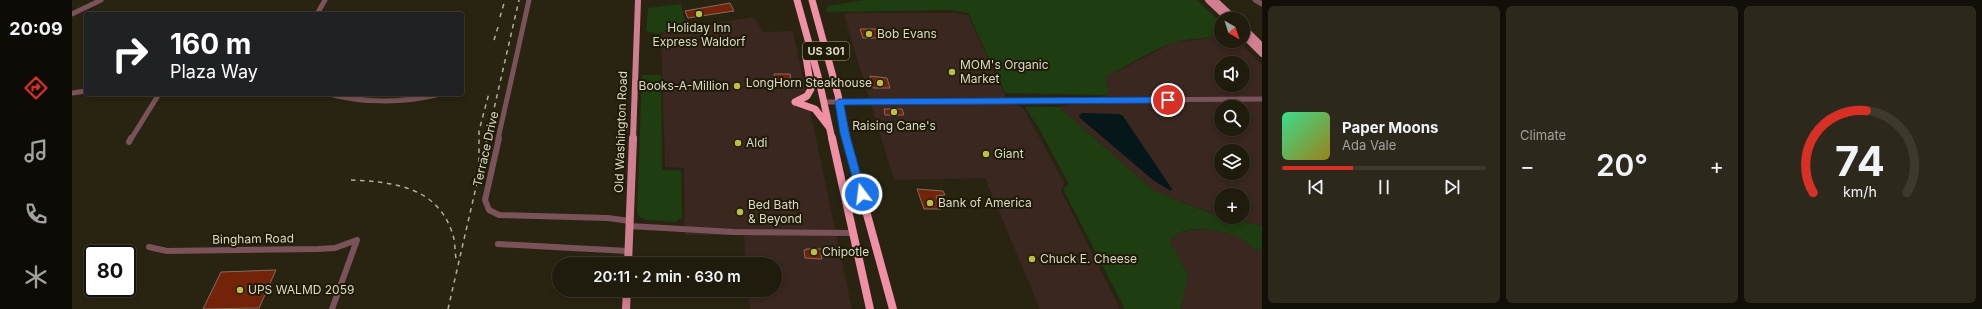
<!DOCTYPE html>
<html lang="en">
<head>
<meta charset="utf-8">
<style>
	body { margin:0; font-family:Inter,sans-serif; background:#2c281b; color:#f1f3f6; height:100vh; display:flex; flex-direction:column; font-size:15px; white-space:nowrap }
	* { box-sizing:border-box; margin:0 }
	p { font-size:13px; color:#a1a19d }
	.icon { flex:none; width:22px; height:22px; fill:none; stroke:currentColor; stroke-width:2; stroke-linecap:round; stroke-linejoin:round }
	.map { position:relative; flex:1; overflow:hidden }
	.details { display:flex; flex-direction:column; gap:6px; padding:6px; background:#110f07; width:720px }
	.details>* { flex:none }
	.hud { position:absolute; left:12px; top:12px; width:380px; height:84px; border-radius:4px; box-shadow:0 2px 6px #0003,0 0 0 1px #3c392e; background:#202124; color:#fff; overflow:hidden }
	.needle { width:26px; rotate:141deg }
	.fabs { position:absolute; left:1142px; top:12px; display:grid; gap:8px }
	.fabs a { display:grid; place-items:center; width:36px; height:36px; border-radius:50%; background:#1f1b0d; box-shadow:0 2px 6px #0003,0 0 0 1px #3c392e; font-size:20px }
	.speed { position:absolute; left:12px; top:245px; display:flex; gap:8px; font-size:20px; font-weight:700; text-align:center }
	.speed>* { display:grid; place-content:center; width:52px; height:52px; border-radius:50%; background:#1f1b0d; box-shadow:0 2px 6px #0003,0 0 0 1px #3c392e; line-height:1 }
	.speed .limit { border:2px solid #111; border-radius:6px; background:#fff; color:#111 }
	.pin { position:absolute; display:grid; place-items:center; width:34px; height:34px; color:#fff; margin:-17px; border:2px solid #fff; border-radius:50%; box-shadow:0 1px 4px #0007 }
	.me { position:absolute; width:44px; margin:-22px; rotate:345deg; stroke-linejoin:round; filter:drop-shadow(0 0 3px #0008) }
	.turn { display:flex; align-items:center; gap:14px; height:84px; padding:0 20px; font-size:18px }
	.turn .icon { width:52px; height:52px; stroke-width:2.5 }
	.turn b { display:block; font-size:28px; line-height:34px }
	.big { font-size:30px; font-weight:600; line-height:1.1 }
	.details .tile { flex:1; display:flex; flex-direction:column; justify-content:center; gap:6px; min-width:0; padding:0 14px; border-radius:6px; background:#2c281b }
	.details .dial { align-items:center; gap:0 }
	.dial svg { height:104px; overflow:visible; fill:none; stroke:#3c392e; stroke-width:7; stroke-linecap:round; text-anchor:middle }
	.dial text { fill:#f1f3f6; stroke:none }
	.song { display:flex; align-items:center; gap:12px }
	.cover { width:48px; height:48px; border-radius:6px; background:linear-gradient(135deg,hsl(150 70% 55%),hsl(50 70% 35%)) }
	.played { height:4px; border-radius:2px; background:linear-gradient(90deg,#d93025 35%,#3c392e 35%) }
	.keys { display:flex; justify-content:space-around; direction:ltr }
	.heat { display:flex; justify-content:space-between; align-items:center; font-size:22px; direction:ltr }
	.details .tiles { flex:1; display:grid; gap:6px; grid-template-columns:repeat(3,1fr) }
	.trip { position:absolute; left:480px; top:257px; width:230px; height:40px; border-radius:20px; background:#1f1b0d; box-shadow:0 2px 6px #0003,0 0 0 1px #3c392e; font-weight:600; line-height:40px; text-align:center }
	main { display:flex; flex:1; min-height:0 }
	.tabs { display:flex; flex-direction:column; width:72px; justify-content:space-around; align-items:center; background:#0c0b05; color:#a1a19d }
	.tabs .icon { width:28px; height:28px }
	.tabs .on { color:#d93025 }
	.tabs b { font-size:18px; color:#f1f3f6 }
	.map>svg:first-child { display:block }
</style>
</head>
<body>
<main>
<nav class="tabs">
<b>20:09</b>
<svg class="icon on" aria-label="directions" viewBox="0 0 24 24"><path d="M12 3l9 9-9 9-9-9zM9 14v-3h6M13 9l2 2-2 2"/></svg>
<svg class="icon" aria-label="music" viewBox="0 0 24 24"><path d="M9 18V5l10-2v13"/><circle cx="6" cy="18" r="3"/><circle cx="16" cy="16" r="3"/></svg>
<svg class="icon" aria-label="phone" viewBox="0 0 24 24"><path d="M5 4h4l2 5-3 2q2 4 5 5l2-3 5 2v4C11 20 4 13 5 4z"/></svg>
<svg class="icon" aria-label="climate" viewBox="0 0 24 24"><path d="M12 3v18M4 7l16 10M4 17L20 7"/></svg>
</nav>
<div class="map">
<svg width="1190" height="309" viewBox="0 0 1190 309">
	<rect width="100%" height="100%" fill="#292411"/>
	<path fill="#392720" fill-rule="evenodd" d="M775,13h109l12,2 38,82 18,12 40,74 -3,8 59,118h-80l-55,-131 -91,2 -50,-165z
		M682,17l9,15 30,-1 59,278h-102l-2,-19h27v-26h-29l-2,-29h-59l-1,-67 -19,-1 -4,-133 5,-3z
		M1149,33v8h18l23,24v161l-37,-9h18v-22h-22v21l-42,-15 -27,-12 -93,-82 48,-12 -1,-18 68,-35 30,-3zM1149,63h22v22h-22zM1149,107h22v22h-22zM1149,151h22v22h-22z
		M1122,230h21l22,6 20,14h5v59h-81l2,-5 -13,-63 8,-8z"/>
	<path fill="#1e3d11" d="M793,0h332l24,23v10c-15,8 -33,4 -49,10 -22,9 -45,22 -66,34l2,18 -103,-2 -37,-80 -17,-3 -125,2 2,-6z
		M609,4l5,23 -22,4 -5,3 -13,-3 2,-23z
		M570,75h19l1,95h19l1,47 -6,5 -29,-2 -7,-3 -3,-5z
		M953,107h34l93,82 27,12 42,16 41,9v24c-10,0 -16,-9 -24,-13 -13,-7 -49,-12 -61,-3 -3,2 -5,5 -7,7l18,34 -7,34h-56l-62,-120 6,-5 -28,-52z"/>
	<path fill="#061719" d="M1010,113l37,1 4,2 49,73 -1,2 -18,-11 -73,-62 -1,-3z"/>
	<path fill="#732307" stroke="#846b64" d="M658,3l4,8 -46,7 -3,-7z
		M788,29h16l3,9h-16z
		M702,74h16l1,6h-16z
		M798,76l17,2 3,10h-17z
		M812,109h18l2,6h-19z
		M845,189l26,2 2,4 -9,1 5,13h-17z
		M734,249h19l-1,5h-3l1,5 -17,-1 -1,-8h2z
		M204,270l-17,38 -56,1 18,-37z"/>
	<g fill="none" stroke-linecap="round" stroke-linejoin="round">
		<path stroke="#7a535a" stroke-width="5" d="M1183,0l7,4
			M0,14l29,-14
			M245,14l8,-14
			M0,93l14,-2
			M257,94c33,9 74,9 107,1
			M752,102l438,-3
			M59,139l28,-45
			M426,139l31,-139"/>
		<path stroke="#7a535a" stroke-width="6" d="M427,138l-14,62 4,10 10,5 109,3 22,3
			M57,142l2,-4
			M557,226l105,6 119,1
			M426,244l130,7
			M77,247l18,4 151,-2 17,-1 22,-8
			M260,309l25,-69"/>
		<path stroke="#cf7f90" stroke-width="6" d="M1136,0l20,19
			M1143,0l20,19
			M1171,27l19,19
			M1171,35l19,19
			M561,139l5,-139"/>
		<path stroke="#cf7f90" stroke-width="8" d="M556,264l5,-126
			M554,309l1,-19"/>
		<path stroke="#f090a5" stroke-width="7" d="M725,0l21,76 14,63
			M740,0l26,95 9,44
			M723,102l12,-6 4,-7 -5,-32 5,-6
			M723,102l20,7 14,18"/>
		<path stroke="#f090a5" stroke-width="8" d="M760,138l38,171
			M774,138l47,171"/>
		<path stroke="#b1afa1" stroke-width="1.5" stroke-dasharray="4.5 4.5" stroke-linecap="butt" d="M428,17l5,-17
			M422,40l4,-13
			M407,162v-31l10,-38
			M279,180c44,2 87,7 102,55 2,7 2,16 3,24
			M376,309l71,-309"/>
	</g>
	<path fill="#1a73e8" stroke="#114b97" d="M1096,97l4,3 -4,3 -324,2 5,28 17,61 -4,4 -5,-4 -17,-61 -5,-31 4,-3z"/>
	<g fill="#bbc045" stroke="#1f1b07" stroke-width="1.5">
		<circle cx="627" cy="14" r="4"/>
		<circle cx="797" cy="34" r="4"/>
		<circle cx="880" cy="72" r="4"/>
		<circle cx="808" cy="83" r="4"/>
		<circle cx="665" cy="86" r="4"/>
		<circle cx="822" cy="112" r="4"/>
		<circle cx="666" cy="143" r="4"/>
		<circle cx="914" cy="154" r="4"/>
		<circle cx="858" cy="203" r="4"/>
		<circle cx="668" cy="212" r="4"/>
		<circle cx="742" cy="252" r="4"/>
		<circle cx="960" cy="259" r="4"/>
		<circle cx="168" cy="290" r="4"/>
	</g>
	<g text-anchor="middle" stroke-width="4" stroke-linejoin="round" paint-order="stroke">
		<rect fill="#1f1b07" stroke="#a3a092" stroke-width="1" x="731" y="42" width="46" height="18" rx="3"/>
		<g font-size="11" font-weight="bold" fill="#dbd9cd">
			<text x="754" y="55">US 301</text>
		</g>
		<g font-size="12" fill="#dbd9cd" stroke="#1f1b07" text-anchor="start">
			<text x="627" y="32" text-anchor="middle">Holiday Inn<tspan x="627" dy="14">Express Waldorf</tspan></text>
			<text x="805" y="38">Bob Evans</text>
			<text x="888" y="69">MOM's Organic<tspan x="888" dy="14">Market</tspan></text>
			<text x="800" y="87" text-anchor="end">LongHorn Steakhouse</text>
			<text x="657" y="90" text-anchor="end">Books-A-Million</text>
			<text x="822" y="130" text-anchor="middle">Raising Cane's</text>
			<text x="674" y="147">Aldi</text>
			<text x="922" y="158">Giant</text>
			<text x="866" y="207">Bank of America</text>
			<text x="676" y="209">Bed Bath<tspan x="676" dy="14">&amp; Beyond</tspan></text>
			<text x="750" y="256">Chipotle</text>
			<text x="968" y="263">Chuck E. Cheese</text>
			<text x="176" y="294">UPS WALMD 2059</text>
		</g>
		<g font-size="12" fill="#dbd9cd" stroke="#1f1b07">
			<text transform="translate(549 132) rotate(-88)" y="4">Old Washington Road</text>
			<text transform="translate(414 149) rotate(-77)" y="4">Terrace Drive</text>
			<text transform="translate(181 239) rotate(-1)" y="4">Bingham Road</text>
		</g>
	</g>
</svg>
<div class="fabs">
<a><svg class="needle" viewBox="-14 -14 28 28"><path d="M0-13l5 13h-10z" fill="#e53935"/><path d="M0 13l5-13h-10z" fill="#a1a19d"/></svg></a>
<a><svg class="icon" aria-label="sound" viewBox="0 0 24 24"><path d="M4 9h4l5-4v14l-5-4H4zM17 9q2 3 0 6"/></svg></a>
<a><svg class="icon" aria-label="search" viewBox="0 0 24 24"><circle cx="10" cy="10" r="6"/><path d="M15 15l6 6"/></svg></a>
<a><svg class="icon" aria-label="layers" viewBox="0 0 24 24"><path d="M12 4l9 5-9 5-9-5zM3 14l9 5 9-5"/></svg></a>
<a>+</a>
</div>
<div class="speed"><div class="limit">80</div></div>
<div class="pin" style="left:1096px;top:100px;background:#d93025"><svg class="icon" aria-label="arrive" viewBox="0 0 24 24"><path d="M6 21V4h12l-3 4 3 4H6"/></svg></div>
<svg class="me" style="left:790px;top:194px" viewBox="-20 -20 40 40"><circle r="17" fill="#1a73e8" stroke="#fff" stroke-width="3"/><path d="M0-11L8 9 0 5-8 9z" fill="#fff"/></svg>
<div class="trip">20:11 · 2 min · 630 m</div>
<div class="hud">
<div class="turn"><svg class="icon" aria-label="right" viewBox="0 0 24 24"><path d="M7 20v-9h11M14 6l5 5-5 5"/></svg><div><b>160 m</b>Plaza Way</div></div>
</div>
</div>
<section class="details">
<div class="tiles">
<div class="tile">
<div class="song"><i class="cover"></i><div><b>Paper Moons</b><p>Ada Vale</p></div></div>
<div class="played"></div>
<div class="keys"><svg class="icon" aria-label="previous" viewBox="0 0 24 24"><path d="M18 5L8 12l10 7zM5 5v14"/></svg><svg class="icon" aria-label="pause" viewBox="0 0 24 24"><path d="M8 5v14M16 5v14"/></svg><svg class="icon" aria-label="next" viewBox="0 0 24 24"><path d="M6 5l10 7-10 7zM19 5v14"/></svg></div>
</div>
<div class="tile"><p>Climate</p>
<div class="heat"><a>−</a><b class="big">20°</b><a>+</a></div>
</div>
<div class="tile dial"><svg viewBox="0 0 100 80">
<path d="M14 69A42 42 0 1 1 86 69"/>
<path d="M14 69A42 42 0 0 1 55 6" stroke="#d93025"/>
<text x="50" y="56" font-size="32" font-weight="700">74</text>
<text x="50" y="72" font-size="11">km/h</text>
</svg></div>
</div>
</section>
</main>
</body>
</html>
